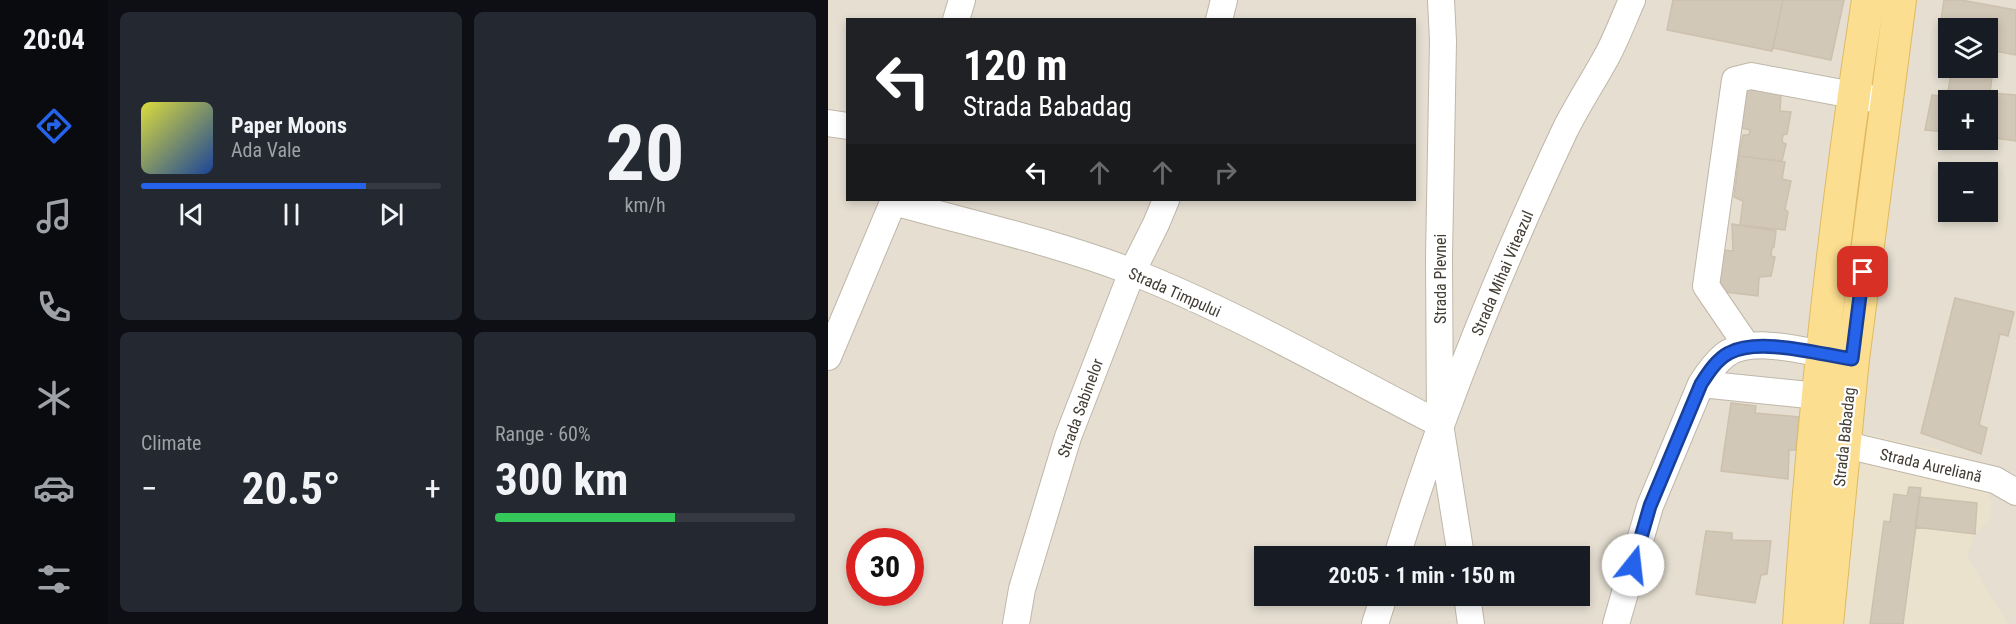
<!DOCTYPE html>
<html lang="en">
<head>
<meta charset="utf-8">
<style>
	body { margin:0; font-family:"Roboto Condensed",sans-serif; background:#242831; color:#f1f3f6; height:100vh; display:flex; flex-direction:column; font-size:22px; white-space:nowrap }
	* { box-sizing:border-box; margin:0 }
	p { font-size:20px; color:#9ea1a6 }
	.icon { flex:none; width:33px; height:33px; fill:none; stroke:currentColor; stroke-width:2; stroke-linecap:round; stroke-linejoin:round }
	.map { position:relative; flex:1; overflow:hidden }
	.panel { display:flex; flex-direction:column; gap:12px; padding:12px; background:#0d0f14; width:720px }
	.panel>* { flex:none }
	.banner { position:absolute; left:18px; top:18px; width:570px; height:183px; border-radius:0px; box-shadow:0 3px 9px #0003; background:#202124; color:#fff; overflow:hidden }
	.tools { position:absolute; left:1110px; top:18px; display:grid; gap:12px }
	.tools a { display:grid; place-items:center; width:60px; height:60px; border-radius:0px; background:#171b24; box-shadow:0 3px 9px #0003; font-size:30px }
	.speed { position:absolute; left:18px; top:528px; display:flex; gap:12px; font-size:30px; font-weight:700; text-align:center }
	.speed>* { display:grid; place-content:center; width:78px; height:78px; border-radius:50%; background:#171b24; box-shadow:0 3px 9px #0003; line-height:1 }
	.speed .limit { border:9px solid #d22; background:#fff; color:#111 }
	.pin { position:absolute; display:grid; place-items:center; width:51px; height:51px; color:#fff; margin:-26px; border-radius:12px; box-shadow:0 3px 9px #0006 }
	.me { position:absolute; width:66px; margin:-33px; rotate:16deg; stroke-linejoin:round; filter:drop-shadow(0 0 4px #0008) }
	.turn { display:flex; align-items:center; gap:21px; height:126px; padding:0 18px; font-size:27px }
	.turn .icon { width:78px; height:78px; stroke-width:2.5 }
	.turn b { display:block; font-size:42px; line-height:51px }
	.lanes { display:flex; align-items:center; height:57px; padding:0 18px; background:#0003; justify-content:center; gap:30px; direction:ltr }
	.lanes .off { opacity:.35 }
	.big { font-size:45px; font-weight:700; line-height:1.1 }
	.panel .card { flex:1; display:flex; flex-direction:column; justify-content:center; gap:9px; min-width:0; padding:0 21px; border-radius:9px; background:#242831 }
	.panel .dial { align-items:center; gap:0 }
	.dial b { font-size:78px; line-height:1 }
	.song { display:flex; align-items:center; gap:18px }
	.cover { width:72px; height:72px; border-radius:9px; background:linear-gradient(135deg,hsl(60 70% 55%),hsl(220 70% 35%)) }
	.played { height:6px; border-radius:3px; background:linear-gradient(90deg,#2563eb 75%,#363941 75%) }
	.keys { display:flex; justify-content:space-around; direction:ltr }
	.heat { display:flex; justify-content:space-between; align-items:center; font-size:33px; direction:ltr }
	.charge { height:9px; border-radius:4px; background:linear-gradient(90deg,#34c759 60%,#363941 0) }
	.panel .tiles { flex:1; display:grid; gap:12px; grid-template-columns:repeat(2,1fr) }
	.trip { position:absolute; left:426px; top:546px; width:336px; height:60px; border-radius:0px; background:#171b24; box-shadow:0 3px 9px #0003; font-weight:700; line-height:60px; text-align:center }
	main { display:flex; flex:1; min-height:0 }
	.tab-bar { display:flex; flex-direction:column; width:108px; justify-content:space-around; align-items:center; background:#090b0e; color:#9ea1a6 }
	.tab-bar .icon { width:42px; height:42px }
	.tab-bar .active { color:#2563eb }
	.tab-bar b { font-size:27px; color:#f1f3f6 }
	.map>svg:first-child { display:block }
</style>
</head>
<body>
<main>
<nav class="tab-bar">
<b>20:04</b>
<svg class="icon active" aria-label="directions" viewBox="0 0 24 24"><path d="M12 3l9 9-9 9-9-9zM9 14v-3h6M13 9l2 2-2 2"/></svg>
<svg class="icon" aria-label="music" viewBox="0 0 24 24"><path d="M9 18V5l10-2v13"/><circle cx="6" cy="18" r="3"/><circle cx="16" cy="16" r="3"/></svg>
<svg class="icon" aria-label="phone" viewBox="0 0 24 24"><path d="M5 4h4l2 5-3 2q2 4 5 5l2-3 5 2v4C11 20 4 13 5 4z"/></svg>
<svg class="icon" aria-label="climate" viewBox="0 0 24 24"><path d="M12 3v18M4 7l16 10M4 17L20 7"/></svg>
<svg class="icon" aria-label="car" viewBox="0 0 24 24"><path d="M5 17H2v-5l4-1 3-4h7l3 4 3 1v5h-3M9 17h6M6 11h13"/><circle cx="7" cy="17" r="2"/><circle cx="17" cy="17" r="2"/></svg>
<svg class="icon" aria-label="filters" viewBox="0 0 24 24"><path d="M4 7h16M4 17h16"/><circle cx="9" cy="7" r="2"/><circle cx="15" cy="17" r="2"/></svg>
</nav>
<section class="panel">
<div class="tiles">
<div class="card">
<div class="song"><i class="cover"></i><div><b>Paper Moons</b><p>Ada Vale</p></div></div>
<div class="played"></div>
<div class="keys"><svg class="icon" aria-label="previous" viewBox="0 0 24 24"><path d="M18 5L8 12l10 7zM5 5v14"/></svg><svg class="icon" aria-label="pause" viewBox="0 0 24 24"><path d="M8 5v14M16 5v14"/></svg><svg class="icon" aria-label="next" viewBox="0 0 24 24"><path d="M6 5l10 7-10 7zM19 5v14"/></svg></div>
</div>
<div class="card dial"><b>20</b><p>km/h</p></div>
<div class="card"><p>Climate</p>
<div class="heat"><a>−</a><b class="big">20.5°</b><a>+</a></div>
</div>
<div class="card"><p>Range · 60%</p><b class="big">300 km</b><div class="charge"></div></div>
</div>
</section>
<div class="map">
<svg width="1188" height="624" viewBox="0 0 1188 624">
	<rect width="100%" height="100%" fill="#f1ede2"/>
	<path fill="#e5ded1" fill-rule="evenodd" d="M0,0h1188v624h-1188zM20,20h566v180h-566zM1120,28h40v40h-40zM1120,100h40v40h-40zM1120,172h40v40h-40zM32,542h50v50h-50zM436,556h316v40h-316z"/>
	<path fill="#eae2cc" d="M1029,432l81,17 27,10 10,7 17,37 -2,16 -15,15 -8,22 41,68h-173z"/>
	<path fill="#d2c8b8" stroke="#cdc0ac" stroke-width="1.5" d="M845,0h110l-11,51 -105,-21z
		M955,0h61l-13,60 -58,-12z
		M1116,0h17l55,10v45l-21,-4 -5,42 26,2v46l-28,-4v-37h-40v32l-23,-2 7,-35 15,2 5,-29h36v-40h-40v8l-9,-3z
		M913,86l40,6 -1,19 11,1 -4,22 -4,1 -1,7 4,2 -4,17 -43,-5 4,-21h6l1,-5 -15,-4z
		M911,156l46,6 -3,17 9,2 -6,28 3,3 -3,18 -45,-5 3,-24 -9,-4z
		M904,224l44,7 -2,16 -2,1 -1,8 4,1 -4,19 -12,1 -1,19 -41,-5 5,-41 11,1z
		M1127,298l59,14 -6,24 -8,-2 -21,91 8,3 -6,26 -60,-21z
		M903,403l25,3 -1,7 44,4 -3,33h-7l-1,29 -67,-8z
		M1081,487l12,1 -18,136h-33l14,-103 6,1 4,-28 13,2z
		M1091,497l58,6 -2,31 -60,-7z
		M878,531l26,2v7l39,1 -4,33 -6,1 -6,28 -59,-9z"/>
	<g fill="none" stroke-linecap="round" stroke-linejoin="round">
		<g stroke="#bfb7a8" stroke-width="28">
			<path id="minor" d="M613,0l2,41 -4,216 1,167 21,132
				M128,20l6,-20
				M391,20l5,-20
				M0,123l20,3
				M66,202c78,22 160,40 236,69 107,42 208,101 310,153
				M919,346l-41,-60 29,-206 16,-4 134,25
				M0,357l66,-157
				M873,384l117,12
				M1015,443l20,6 132,31 21,12
				M569,556c45,-146 103,-288 168,-426 13,-26 29,-50 43,-76 9,-17 16,-36 24,-54
				M639,596l4,28
				M188,624l6,-35 46,-152 64,-165 24,-48 10,-24
				M547,624l9,-28
				M788,624l34,-118 51,-122c7,-11 14,-21 24,-29 27,-21 84,-2 115,2"/>
		</g>
		<g stroke="#e0ba61" stroke-width="34">
			<path id="major" d="M971,624c14,-209 37,-417 69,-624
				M999,624l26,-265 47,-359"/>
		</g>
		<use href="#minor" stroke="#fff" stroke-width="26"/>
		<use href="#major" stroke="#fcde90" stroke-width="32"/>
	</g>
	<g fill="none" stroke-linecap="round" stroke-linejoin="round">
		<g stroke="#184099" stroke-width="15">
			<path id="route" d="M805,565l17,-59 51,-122c7,-11 16,-25 28,-31 30,-16 89,1 123,6l11,-87"/>
		</g>
		<use href="#route" stroke="#2563eb" stroke-width="10"/>
	</g>
	<g text-anchor="middle" stroke-width="4.5" stroke-linejoin="round" paint-order="stroke">
		<g font-size="16" fill="#423c33" stroke="#fff">
			<text transform="translate(674 273) rotate(-67)" y="6">Strada Mihai Viteazul</text>
			<text transform="translate(612 279) rotate(-90)" y="6">Strada Plevnei</text>
			<text transform="translate(347 292) rotate(24)" y="6">Strada Timpului</text>
			<text transform="translate(252 408) rotate(-70)" y="6">Strada Sabinelor</text>
			<text transform="translate(1016 437) rotate(-84)" y="6">Strada Babadag</text>
			<text transform="translate(1103 465) rotate(13)" y="6">Strada Aureliană</text>
		</g>
	</g>
</svg>
<div class="tools">
<a><svg class="icon" aria-label="layers" viewBox="0 0 24 24"><path d="M12 4l9 5-9 5-9-5zM3 14l9 5 9-5"/></svg></a>
<a>+</a>
<a>−</a>
</div>
<div class="speed"><div class="limit">30</div></div>
<div class="pin" style="left:1035px;top:272px;background:#d93025"><svg class="icon" aria-label="arrive" viewBox="0 0 24 24"><path d="M6 21V4h12l-3 4 3 4H6"/></svg></div>
<svg class="me" style="left:805px;top:565px" viewBox="-20 -20 40 40"><circle r="19" fill="#fff"/><path d="M0-13L10 11 0 6-10 11z" fill="#2563eb"/></svg>
<div class="trip">20:05 · 1 min · 150 m</div>
<div class="banner">
<div class="turn"><svg class="icon" aria-label="left" viewBox="0 0 24 24"><path d="M17 20v-9H6M10 6l-5 5 5 5"/></svg><div><b>120 m</b>Strada Babadag</div></div>
<div class="lanes"><svg class="icon" aria-label="left" viewBox="0 0 24 24"><path d="M17 20v-9H6M10 6l-5 5 5 5"/></svg><svg class="icon off" aria-label="ahead" viewBox="0 0 24 24"><path d="M12 20V5M6 11l6-6 6 6"/></svg><svg class="icon off" aria-label="ahead" viewBox="0 0 24 24"><path d="M12 20V5M6 11l6-6 6 6"/></svg><svg class="icon off" aria-label="right" viewBox="0 0 24 24"><path d="M7 20v-9h11M14 6l5 5-5 5"/></svg></div>
</div>
</div>
</main>
</body>
</html>
